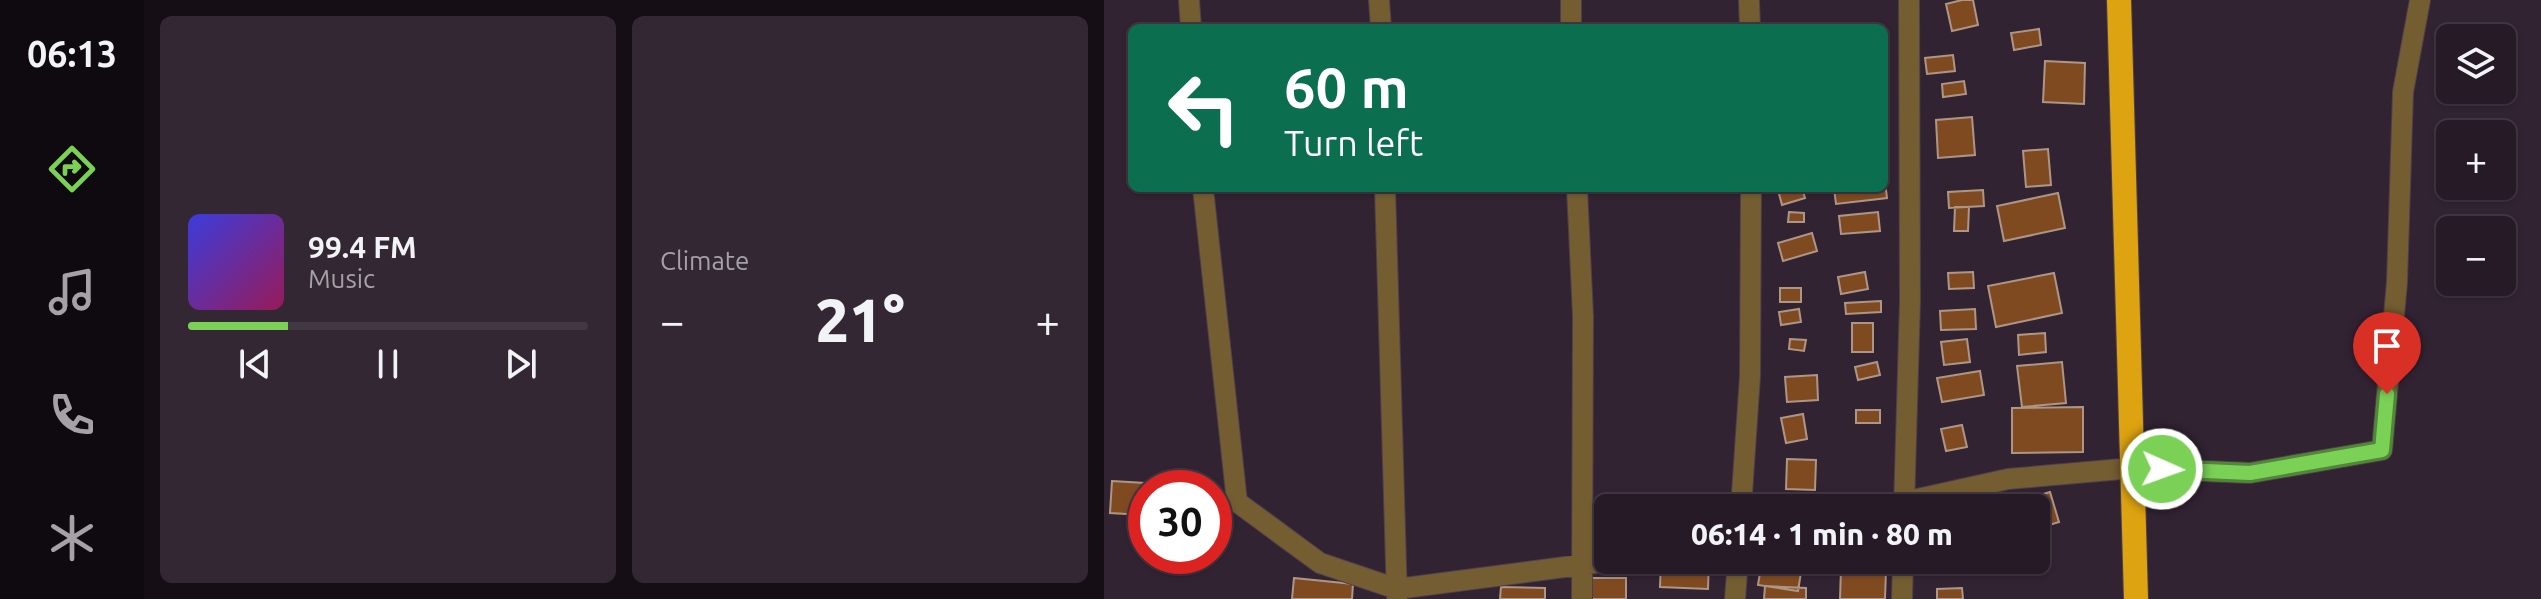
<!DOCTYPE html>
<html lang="en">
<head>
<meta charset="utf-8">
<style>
	body { margin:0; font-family:Ubuntu,sans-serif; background:#322732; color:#f1f3f6; height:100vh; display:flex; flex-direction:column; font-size:30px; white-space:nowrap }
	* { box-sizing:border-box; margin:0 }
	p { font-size:26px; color:#a4a1a7 }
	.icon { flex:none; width:44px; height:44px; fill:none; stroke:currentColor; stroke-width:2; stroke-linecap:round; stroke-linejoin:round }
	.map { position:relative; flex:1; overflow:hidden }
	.panel { display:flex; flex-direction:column; gap:16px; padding:16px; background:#150e15; width:960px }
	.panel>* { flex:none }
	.banner { position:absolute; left:24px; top:24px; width:760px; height:168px; border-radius:12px; box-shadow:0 2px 6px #0004,0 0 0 2px #423843; background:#0b6e4f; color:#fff; overflow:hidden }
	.fabs { position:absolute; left:1332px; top:24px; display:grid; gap:16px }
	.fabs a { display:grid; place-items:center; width:80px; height:80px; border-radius:12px; background:#261a26; box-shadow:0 2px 6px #0004,0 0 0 2px #423843; font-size:40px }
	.speed { position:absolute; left:24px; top:470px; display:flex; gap:16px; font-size:40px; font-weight:700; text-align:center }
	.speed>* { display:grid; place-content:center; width:104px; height:104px; border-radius:50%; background:#261a26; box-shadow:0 2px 6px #0004,0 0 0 2px #423843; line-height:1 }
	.speed .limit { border:12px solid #d22; background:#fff; color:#111 }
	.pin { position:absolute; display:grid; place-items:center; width:68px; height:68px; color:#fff; margin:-82px -34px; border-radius:50% 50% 50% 0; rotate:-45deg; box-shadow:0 0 8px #0007 }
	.pin .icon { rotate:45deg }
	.me { position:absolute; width:88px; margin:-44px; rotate:92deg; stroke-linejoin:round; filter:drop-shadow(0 0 6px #0008) }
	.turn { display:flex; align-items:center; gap:28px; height:168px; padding:0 24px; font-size:36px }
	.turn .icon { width:104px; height:104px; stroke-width:2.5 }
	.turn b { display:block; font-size:56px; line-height:68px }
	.big { font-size:60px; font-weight:800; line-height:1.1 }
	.panel .card { flex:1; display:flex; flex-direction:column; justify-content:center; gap:12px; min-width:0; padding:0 28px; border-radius:12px; background:#322732 }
	.song { display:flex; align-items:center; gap:24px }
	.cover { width:96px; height:96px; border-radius:12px; background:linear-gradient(135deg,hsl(240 70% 55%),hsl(330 70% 35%)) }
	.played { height:8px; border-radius:4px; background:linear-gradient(90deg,#7ad156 25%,#423843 25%) }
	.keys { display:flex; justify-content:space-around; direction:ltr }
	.heat { display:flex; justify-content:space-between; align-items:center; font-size:44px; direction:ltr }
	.panel .tiles { flex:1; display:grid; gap:16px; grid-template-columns:repeat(2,1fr) }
	.trip { position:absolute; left:490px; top:494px; width:456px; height:80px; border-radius:12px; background:#261a26; box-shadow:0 2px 6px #0004,0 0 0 2px #423843; font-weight:800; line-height:80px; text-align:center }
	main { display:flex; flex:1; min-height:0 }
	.dock { display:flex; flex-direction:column; width:144px; justify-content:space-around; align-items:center; background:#0f0a0f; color:#a4a1a7 }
	.dock .icon { width:56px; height:56px }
	.dock .selected { color:#7ad156 }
	.dock b { font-size:36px; color:#f1f3f6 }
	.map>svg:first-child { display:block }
</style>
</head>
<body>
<main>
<nav class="dock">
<b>06:13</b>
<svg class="icon selected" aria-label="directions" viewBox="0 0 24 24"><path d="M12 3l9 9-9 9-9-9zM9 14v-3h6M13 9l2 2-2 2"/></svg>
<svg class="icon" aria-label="music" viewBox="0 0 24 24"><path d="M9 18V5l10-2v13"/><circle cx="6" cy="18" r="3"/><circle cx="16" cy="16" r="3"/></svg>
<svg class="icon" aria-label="phone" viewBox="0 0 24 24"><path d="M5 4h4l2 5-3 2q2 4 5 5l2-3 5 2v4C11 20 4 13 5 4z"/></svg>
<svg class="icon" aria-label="climate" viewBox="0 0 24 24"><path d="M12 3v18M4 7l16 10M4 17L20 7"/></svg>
</nav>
<section class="panel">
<div class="tiles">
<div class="card">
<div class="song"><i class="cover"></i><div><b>99.4 FM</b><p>Music</p></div></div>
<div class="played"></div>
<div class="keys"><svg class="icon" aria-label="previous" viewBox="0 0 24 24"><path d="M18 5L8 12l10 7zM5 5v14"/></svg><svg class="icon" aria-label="pause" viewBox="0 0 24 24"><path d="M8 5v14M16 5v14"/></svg><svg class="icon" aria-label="next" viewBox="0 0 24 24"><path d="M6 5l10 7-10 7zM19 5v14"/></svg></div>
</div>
<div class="card"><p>Climate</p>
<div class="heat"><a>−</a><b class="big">21°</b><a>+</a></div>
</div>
</div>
</section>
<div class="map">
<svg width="1437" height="599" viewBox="0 0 1437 599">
	<rect width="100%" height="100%" fill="#322333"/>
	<path fill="#804a21" stroke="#ae9686" stroke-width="2" d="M858,0h11l5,25 -26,6 -6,-27z
		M935,29l2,16 -27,5 -3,-17z
		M849,55l2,16 -28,3 -2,-16z
		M941,61l40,2 -1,41 -41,-2z
		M860,81l2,13 -23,3 -1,-13z
		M868,117l3,38 -37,3 -2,-38z
		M944,149l3,36 -25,2 -3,-36z
		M781,181l2,17 -51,6 -2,-16h50z
		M681,188h17l3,10 -23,7 -4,-15z
		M879,190l1,16 -35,2 -1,-16z
		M954,193l7,35 -61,13 -7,-35z
		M851,207h14l-1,24h-14z
		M685,212l15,1v9h-16z
		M774,212l2,19 -39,3 -2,-18z
		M708,233l5,18 -34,10 -5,-18z
		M761,272l3,17 -27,5 -3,-17z
		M869,272l1,16 -25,1 -1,-16z
		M950,273l8,40 -66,14 -8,-41z
		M676,288h21v14h-21z
		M777,301v11l-35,2 -1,-11z
		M695,309l2,13 -20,3 -2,-13z
		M871,309l1,20 -35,1 -1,-19z
		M748,323h21v29h-21z
		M941,333l1,19 -27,3 -1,-20z
		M686,339l16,1 -2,11 -15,-2z
		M863,339l3,23 -26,3 -3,-23z
		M773,362l3,13 -22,5 -3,-13z
		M958,362l4,41 -44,4 -5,-41z
		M876,371l4,24 -42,7 -5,-24z
		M713,375l1,25 -31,2 -2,-25z
		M979,407v45l-71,1v-45z
		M752,410h24v13h-24z
		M699,414l4,25 -21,4 -5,-25z
		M858,425l5,22 -21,4 -5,-22z
		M683,459l29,1 -1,30 -29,-1z
		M8,481l33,2 -2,32 -33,-2z
		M946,492l9,30 -23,7v-21h-11l-2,-8z
		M893,501v7h-68v-6z
		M557,560l48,1 -1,28 -48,-2z
		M658,560h41l-5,31 -40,-6z
		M737,569l45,1 -1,29h-45z
		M190,578l59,6 -1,15h-60z
		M486,578h36v21h-35z
		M661,586l41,2v11h-42z
		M397,587l44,1v11h-45z
		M858,588l1,11h-26v-10z"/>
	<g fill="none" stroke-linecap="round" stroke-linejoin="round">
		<g stroke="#4d3f4e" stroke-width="22">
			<path id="minor" d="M85,0l2,28
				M275,0l2,28
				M467,0v28
				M645,0l1,28
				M99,188l34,314 83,61 77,26 221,-29
				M281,188l12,411
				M473,188l6,128 -1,283
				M637,508l9,-132 1,-188
				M773,508l131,-29 125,-11 117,5 132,-23 15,-168 6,-190 17,-92
				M800,508l6,-207 -1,-301
				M631,599l3,-39
				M798,599l1,-39"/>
		</g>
		<g stroke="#4d3f4e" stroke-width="26">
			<path id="highway" d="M1015,0l17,599"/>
		</g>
		<use href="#minor" stroke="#745d31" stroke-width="20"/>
		<use href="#highway" stroke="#dda310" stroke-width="24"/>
	</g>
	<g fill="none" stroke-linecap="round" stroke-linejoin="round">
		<g stroke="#4f8838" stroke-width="20">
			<path id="route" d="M1058,469l88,4 132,-23 5,-56"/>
		</g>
		<use href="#route" stroke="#7ad156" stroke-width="14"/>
	</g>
</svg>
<div class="fabs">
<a><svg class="icon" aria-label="layers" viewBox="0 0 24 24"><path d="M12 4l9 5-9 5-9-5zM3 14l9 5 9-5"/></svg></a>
<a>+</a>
<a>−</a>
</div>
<div class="speed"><div class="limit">30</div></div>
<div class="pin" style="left:1283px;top:394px;background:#d93025"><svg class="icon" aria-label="arrive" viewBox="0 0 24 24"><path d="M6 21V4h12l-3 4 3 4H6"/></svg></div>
<svg class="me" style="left:1058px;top:469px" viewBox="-20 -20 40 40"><circle r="17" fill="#7ad156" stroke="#fff" stroke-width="3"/><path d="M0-11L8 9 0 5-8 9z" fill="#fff"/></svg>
<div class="trip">06:14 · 1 min · 80 m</div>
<div class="banner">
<div class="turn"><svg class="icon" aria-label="left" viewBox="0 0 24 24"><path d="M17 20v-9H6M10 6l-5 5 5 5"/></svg><div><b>60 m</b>Turn left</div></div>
</div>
</div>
</main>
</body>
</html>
